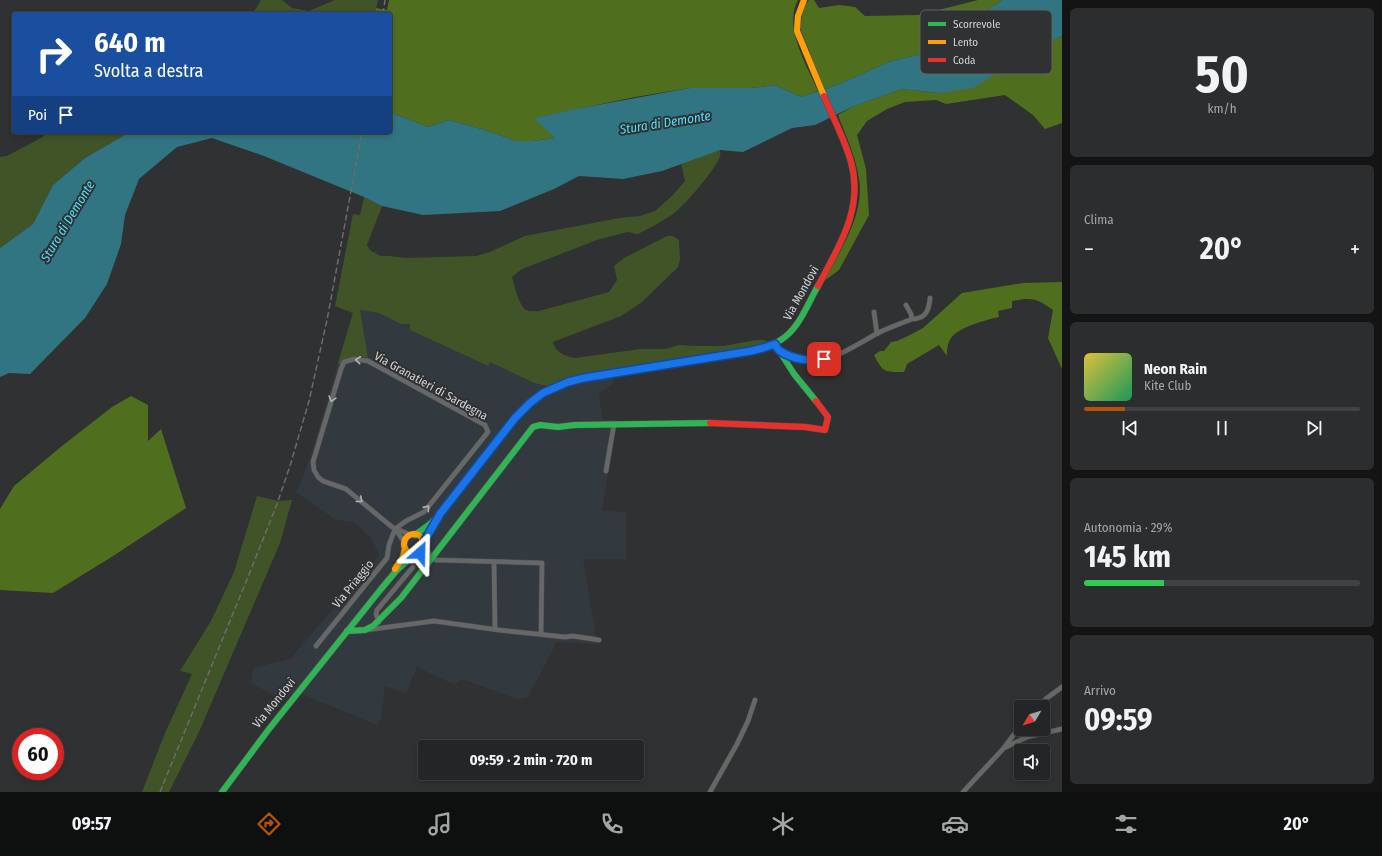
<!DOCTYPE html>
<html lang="it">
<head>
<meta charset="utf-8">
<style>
	body { margin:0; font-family:"Fira Sans Condensed",sans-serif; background:#2c2d2e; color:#f1f3f6; height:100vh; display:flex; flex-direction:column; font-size:15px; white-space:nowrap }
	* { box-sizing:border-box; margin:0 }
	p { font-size:13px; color:#a3a5a7 }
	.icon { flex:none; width:22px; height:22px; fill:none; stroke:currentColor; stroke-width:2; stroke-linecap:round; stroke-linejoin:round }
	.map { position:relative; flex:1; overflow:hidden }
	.details { display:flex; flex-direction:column; gap:8px; padding:8px; background:#141415; width:320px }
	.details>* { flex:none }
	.hud { position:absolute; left:12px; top:12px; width:380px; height:122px; border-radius:4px; box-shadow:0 2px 6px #0003,0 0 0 1px #414243; background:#1a4fa0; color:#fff; overflow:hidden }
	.needle { width:26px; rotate:232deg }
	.controls { position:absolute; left:1014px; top:700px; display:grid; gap:8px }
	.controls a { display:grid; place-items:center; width:36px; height:36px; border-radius:4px; background:#242526; box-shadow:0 2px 6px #0003,0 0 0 1px #414243; font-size:20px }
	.speed { position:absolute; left:12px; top:728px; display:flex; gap:8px; font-size:20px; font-weight:700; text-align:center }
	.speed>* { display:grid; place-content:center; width:52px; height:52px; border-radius:50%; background:#242526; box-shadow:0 2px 6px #0003,0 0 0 1px #414243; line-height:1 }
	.speed .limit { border:6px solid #d22; background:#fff; color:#111 }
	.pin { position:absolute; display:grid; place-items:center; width:34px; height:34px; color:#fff; margin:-17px; border-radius:8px; box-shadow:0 2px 6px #0006 }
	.me { position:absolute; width:44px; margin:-22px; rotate:25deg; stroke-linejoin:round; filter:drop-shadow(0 0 3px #0008) }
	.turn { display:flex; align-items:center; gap:14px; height:84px; padding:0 16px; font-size:18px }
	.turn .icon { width:52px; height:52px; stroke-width:2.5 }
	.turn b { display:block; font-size:28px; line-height:34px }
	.then { display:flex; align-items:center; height:38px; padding:0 16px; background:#0003; gap:8px; font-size:15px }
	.big { font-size:30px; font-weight:700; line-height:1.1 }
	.details .widget { flex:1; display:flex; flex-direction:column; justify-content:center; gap:6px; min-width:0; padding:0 14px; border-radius:6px; background:#2c2d2e }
	.details .dial { align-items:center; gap:0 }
	.dial b { font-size:52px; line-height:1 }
	.song { display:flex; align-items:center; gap:12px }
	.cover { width:48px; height:48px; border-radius:6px; background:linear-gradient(135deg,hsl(50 70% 55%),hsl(150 70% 35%)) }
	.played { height:4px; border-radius:2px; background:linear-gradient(90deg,#b45309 15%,#414243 15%) }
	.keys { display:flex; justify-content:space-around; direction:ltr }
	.heat { display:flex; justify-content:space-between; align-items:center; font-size:22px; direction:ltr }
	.charge { height:6px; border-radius:3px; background:linear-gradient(90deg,#34c759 29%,#414243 0) }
	.trip { position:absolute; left:418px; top:740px; width:226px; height:40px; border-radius:4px; background:#242526; box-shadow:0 2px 6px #0003,0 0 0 1px #414243; font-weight:700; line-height:40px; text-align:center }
	.tabs { display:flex; height:64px; justify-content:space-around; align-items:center; background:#0e0f0f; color:#a3a5a7 }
	.tabs .icon { width:28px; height:28px }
	.tabs .selected { color:#b45309 }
	.tabs b { font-size:18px; color:#f1f3f6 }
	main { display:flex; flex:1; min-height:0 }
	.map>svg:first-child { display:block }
</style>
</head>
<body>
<main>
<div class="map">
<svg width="1062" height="792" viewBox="0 0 1062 792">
	<rect width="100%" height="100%" fill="#303132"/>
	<path fill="#333a3f" d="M361,310l18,3 22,11h9v6l77,36 3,-4 44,21 13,3 21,-8 46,-7v7l-3,8 -12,7 3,26 14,1 -14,91 24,1v47h-43l14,85 -40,-2 -30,56 -9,1 -56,-20 -7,6 -38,-18 -11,27 -21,-8 -4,33 -4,6 -82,-34 -11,10 -33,-18 2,-15 37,-9 89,-104 -7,-16 -18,-17 -18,-2 -40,-28 10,-23 7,-21 40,-136z"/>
	<path fill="#405428" d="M261,0h21l10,8 17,3 26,-11h43l-3,14h-123l5,-7z
		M49,132h81l-45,26 -32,27 -20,39 -33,24v-91l7,-1 34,-18z
		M720,150c0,3 1,3 0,6 -3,12 -36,50 -47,58 -10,7 -23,14 -35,20l-11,-2 -30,8 -75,29 -10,8c2,7 7,29 14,33 3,2 9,1 13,1l70,-19 8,-12 -3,-14 10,-8 43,-22h6l6,4 1,19 -2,8 -36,35 -21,14 -68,26c2,11 13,14 22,16l65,-9h26l13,-4 15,1h29l33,-6h7l6,2 -23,6 -178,30 -21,8 -13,-3 -44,-21 -2,4 -78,-36v-6h-9l-22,-11 -18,-3 -1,1 8,47c-12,-2 -19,-1 -28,7l-2,-2 15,-50 -18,-7 18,-92 7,1 4,-18 18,9 -15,39 2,4 4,3 8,4h9l16,2 70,-2 14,-4 35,-16 94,-18 21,-2 15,-5 17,-15 13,-15 -4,-17 23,-9z
		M257,496l21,5 14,-1 -12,43 -81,189 -30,60h-27l23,-59 27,-59 -12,-3 31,-50 23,-49z"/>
	<path fill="#506f1e" d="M389,0h409c-15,26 9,66 20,91l-17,6 -26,-12 -24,3h-61l-55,9 -100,21 20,20 -22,3h-17l-31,-11 -36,-10 -21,7 -38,-15v-98h-15l1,-6 11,2z
		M809,0h5l5,8 20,-3 16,2 10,9 54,-1 59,-15h25l-16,10 -51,41 -45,10 -52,23 -15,5 -24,-61 3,-19z
		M1062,36v87l-17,6 -12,-14 -28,-20 -59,9 -10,-4 -31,2 -18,7 -20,12 -10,14 9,34 3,46 -30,55 -15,11c16,-30 41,-67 35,-102 -3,-22 -13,-43 -21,-64l14,-8 50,-18 37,4 79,-34z
		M1062,282v87l-14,-31 5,-28c-17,-12 -20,-13 -41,-9v7l-14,3 1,6c-13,3 -40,10 -48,21 -4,6 -4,12 -4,18l-8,-11 -32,19 -3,8c-19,0 -21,1 -30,-17l6,-4h4l7,-9 6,-1 13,-6 13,-7 39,-35 61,-10z
		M131,396l17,9v36l13,-12 25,79 -76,50 -57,35 -53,-3v-81l14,-23 48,-40 50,-39z"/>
	<path fill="#317582" d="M1003,0h59v36l-44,23 -45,29 -34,5 -37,-4 -50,18 -37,18 -23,3 -49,24 -23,-2 -58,21 -39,8 -44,-3 -25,13 -54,22 -77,4 -41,-9 -18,-9 -100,-41 -52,-18 -35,9 -38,32 -14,36 -4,29 -14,40 -22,34 -55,56 -21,-1 -9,4v-129l33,-24 20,-39 32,-27 45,-26h260v-20l38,15 21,-7 36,10 31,11h17l22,-3 -21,-20 42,-9 114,-21h61l24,-3 26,12 38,-13 52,-23 45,-10 51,-41z"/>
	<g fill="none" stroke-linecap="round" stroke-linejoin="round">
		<g stroke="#4d4e4f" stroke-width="5.5">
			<path id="street" d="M874,312l3,22
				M912,319c14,0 17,-9 18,-21
				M779,351c11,4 23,9 35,10 18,0 46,-18 62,-27 11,-6 24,-10 36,-15l-1,-5 -5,-9
				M606,471l8,-47
				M395,529l10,14
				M424,546l8,12
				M417,554l19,6 106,3 -1,71
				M494,562l1,67
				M379,622l-3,-8 1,-4 36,-43
				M366,630l68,-9 65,9 66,7 8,-1 26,4
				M316,646l71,-88 2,-13 6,-16 11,-8 18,-9 64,-80 -3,-7 -117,-64 -14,-2 -10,3 -3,7 -28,93 1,8 4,7 5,4 23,8 46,38 19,8
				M1037,707l10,-9 15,-11
				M1004,748l23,-11 35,-8
				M710,792l27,-48 11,-23 7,-21
				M963,792l40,-43 18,-24"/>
		</g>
		<g stroke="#4d4e4f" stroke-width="7">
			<path id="fast" d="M775,344l19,30 22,27
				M415,535l15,-11 10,-10 78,-99 12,-12 13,-10 13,-6 29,-9 178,-29c8,-4 16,-7 22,-12 16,-13 23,-34 33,-51
				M347,631l18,-1 8,-4 28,-28 132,-171 7,-2 18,2 17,-2 135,-2
				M222,792l47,-63 112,-140 16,-19 18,-16"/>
		</g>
		<g stroke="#4d4e4f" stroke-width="7">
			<path id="slow" d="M804,0l-6,16 -1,15 27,65
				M404 544a10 10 0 1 1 20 0a10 10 0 1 1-20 0Z
				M424,542l12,-21
				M395,569l8,-12 2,-9"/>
		</g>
		<g stroke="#4d4e4f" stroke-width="7">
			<path id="jam" d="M818,286c21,-40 46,-77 33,-124 -6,-22 -18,-44 -27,-66
				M710,423l95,4 20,3 3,-13 -12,-16"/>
		</g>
		<use href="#street" stroke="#666767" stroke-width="4.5"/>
		<use href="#fast" stroke="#30b455" stroke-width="6"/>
		<use href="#slow" stroke="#ff9f0a" stroke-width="6"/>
		<use href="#jam" stroke="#e5322d" stroke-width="6"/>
		<path stroke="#6c6c6e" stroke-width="1.5" stroke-dasharray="6 3" stroke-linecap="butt" d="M383,14l2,-14
			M160,792l90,-220 27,-68 13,-38 19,-65 18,-81 35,-188"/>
	</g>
	<defs><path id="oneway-chevron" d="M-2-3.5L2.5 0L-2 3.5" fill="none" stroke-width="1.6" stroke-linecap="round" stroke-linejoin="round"/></defs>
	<g stroke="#b2b3b3">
		<use href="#oneway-chevron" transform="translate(358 360) rotate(-174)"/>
		<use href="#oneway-chevron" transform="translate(332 399) rotate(106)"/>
		<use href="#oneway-chevron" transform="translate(360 500) rotate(39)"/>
		<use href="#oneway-chevron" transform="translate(427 508) rotate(-49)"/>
	</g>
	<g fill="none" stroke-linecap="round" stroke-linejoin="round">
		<g stroke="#114b97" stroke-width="10">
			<path id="route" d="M420,553l3,-5 1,-6 16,-28 75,-96 15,-15 13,-10 25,-11 16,-4 167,-27 12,-3 12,-4c1,2 3,6 5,7 12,8 30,11 44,8"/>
		</g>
		<use href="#route" stroke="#1a73e8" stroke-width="7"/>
	</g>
	<g text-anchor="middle" stroke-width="4" stroke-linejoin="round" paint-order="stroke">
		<g font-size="12" fill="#d2d3d4" stroke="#2f3133">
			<text transform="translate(801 293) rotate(-61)" y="4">Via Mondovì</text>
			<text transform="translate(431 386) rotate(29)" y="4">Via Granatieri di Sardegna</text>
			<text transform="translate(353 584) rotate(-51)" y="4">Via Priaggio</text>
			<text transform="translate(274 703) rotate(-51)" y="4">Via Mondovì</text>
		</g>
		<g font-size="13" font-style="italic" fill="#51e0fb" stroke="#2f3133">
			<text transform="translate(665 122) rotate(-9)" y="5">Stura di Demonte</text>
			<text transform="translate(67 221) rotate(-59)" y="5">Stura di Demonte</text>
		</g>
	</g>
	<rect x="920" y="10" width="132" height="64" rx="6" fill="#2f3133" stroke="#606263" stroke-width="1"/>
	<rect x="928" y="22" width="18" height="4" fill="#30b455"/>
	<rect x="928" y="40" width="18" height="4" fill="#ff9f0a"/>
	<rect x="928" y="58" width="18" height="4" fill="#e5322d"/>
	<g font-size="11" fill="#d2d3d4">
		<text x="953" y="28">Scorrevole</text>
		<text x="953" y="46">Lento</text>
		<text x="953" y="64">Coda</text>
	</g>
</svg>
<div class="controls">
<a><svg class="needle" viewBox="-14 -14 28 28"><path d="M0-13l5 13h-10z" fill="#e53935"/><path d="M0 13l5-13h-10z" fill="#a3a5a7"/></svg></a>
<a><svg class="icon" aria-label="sound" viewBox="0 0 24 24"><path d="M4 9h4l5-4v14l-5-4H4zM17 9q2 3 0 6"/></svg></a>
</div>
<div class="speed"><div class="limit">60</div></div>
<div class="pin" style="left:824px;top:359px;background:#d93025"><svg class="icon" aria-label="arrive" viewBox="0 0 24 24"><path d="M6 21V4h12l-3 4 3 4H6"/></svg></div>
<svg class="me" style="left:420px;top:553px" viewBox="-20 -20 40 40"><path d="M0-17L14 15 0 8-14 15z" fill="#1a73e8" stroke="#fff" stroke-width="4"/></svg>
<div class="trip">09:59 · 2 min · 720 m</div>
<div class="hud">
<div class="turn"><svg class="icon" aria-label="right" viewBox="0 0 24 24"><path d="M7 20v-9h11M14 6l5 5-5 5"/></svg><div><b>640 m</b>Svolta a destra</div></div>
<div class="then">Poi<svg class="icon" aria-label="arrive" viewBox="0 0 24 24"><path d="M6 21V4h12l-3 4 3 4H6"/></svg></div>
</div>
</div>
<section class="details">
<div class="widget dial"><b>50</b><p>km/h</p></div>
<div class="widget"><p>Clima</p>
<div class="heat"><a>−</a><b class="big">20°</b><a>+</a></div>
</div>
<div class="widget">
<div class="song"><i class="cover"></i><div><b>Neon Rain</b><p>Kite Club</p></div></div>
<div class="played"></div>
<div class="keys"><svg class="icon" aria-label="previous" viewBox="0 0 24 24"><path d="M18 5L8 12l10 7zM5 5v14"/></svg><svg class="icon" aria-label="pause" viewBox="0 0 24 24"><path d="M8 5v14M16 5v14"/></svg><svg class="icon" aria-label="next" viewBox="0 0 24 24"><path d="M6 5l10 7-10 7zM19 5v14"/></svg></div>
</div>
<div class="widget"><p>Autonomia · 29%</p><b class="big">145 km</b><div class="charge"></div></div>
<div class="widget"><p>Arrivo</p><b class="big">09:59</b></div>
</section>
</main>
<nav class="tabs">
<b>09:57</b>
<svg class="icon selected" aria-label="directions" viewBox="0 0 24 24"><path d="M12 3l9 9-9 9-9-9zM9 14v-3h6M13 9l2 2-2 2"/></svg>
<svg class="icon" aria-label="music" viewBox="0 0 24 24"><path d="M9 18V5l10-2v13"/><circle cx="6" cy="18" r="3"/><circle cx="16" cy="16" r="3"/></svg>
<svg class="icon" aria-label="phone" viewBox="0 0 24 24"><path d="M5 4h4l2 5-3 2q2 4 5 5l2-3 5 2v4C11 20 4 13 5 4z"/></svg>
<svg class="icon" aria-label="climate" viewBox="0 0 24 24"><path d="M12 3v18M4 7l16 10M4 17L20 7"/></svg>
<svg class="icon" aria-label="car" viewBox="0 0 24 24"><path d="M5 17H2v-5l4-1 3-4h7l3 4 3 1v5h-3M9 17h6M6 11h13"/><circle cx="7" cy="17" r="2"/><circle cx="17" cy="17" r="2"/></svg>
<svg class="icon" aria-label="filters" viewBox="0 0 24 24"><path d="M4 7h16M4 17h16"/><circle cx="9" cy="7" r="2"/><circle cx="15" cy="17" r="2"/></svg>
<b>20°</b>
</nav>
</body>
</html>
